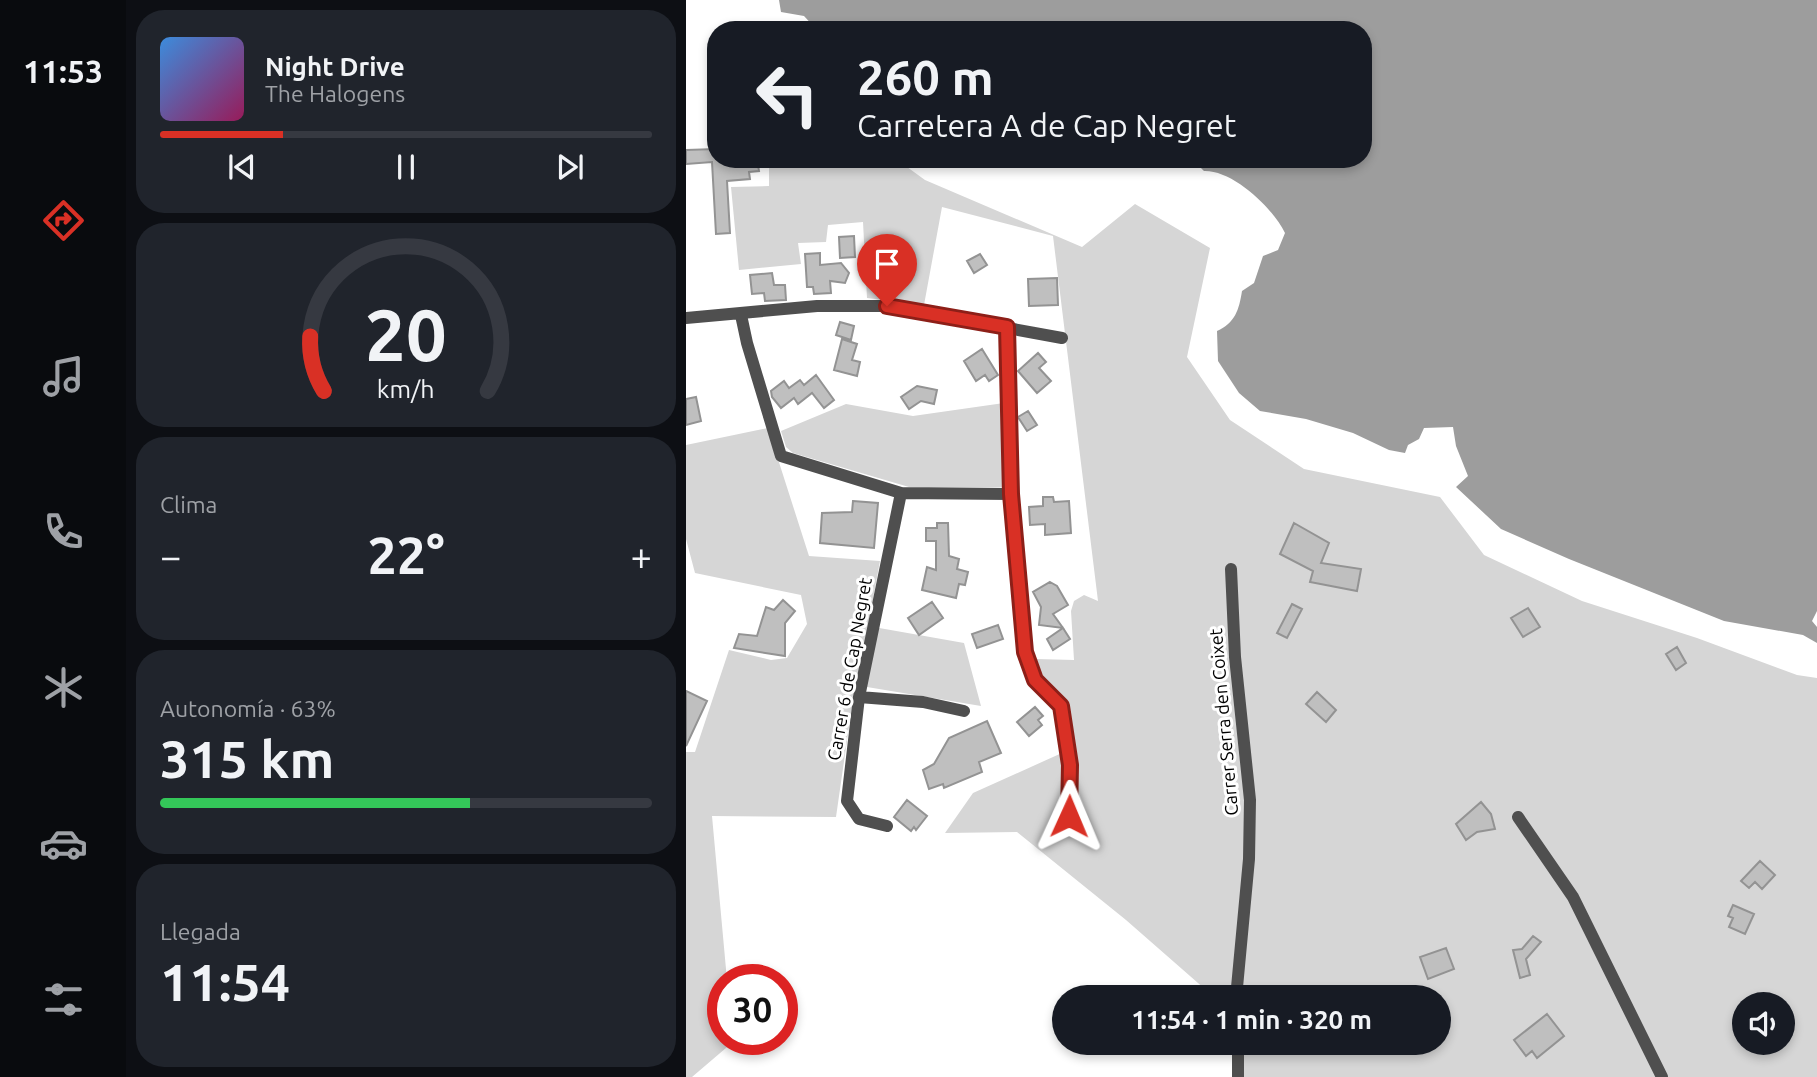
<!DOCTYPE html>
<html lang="es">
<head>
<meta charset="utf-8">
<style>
	body { margin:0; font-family:Ubuntu,sans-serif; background:#20242c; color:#f1f3f6; height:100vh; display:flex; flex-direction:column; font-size:26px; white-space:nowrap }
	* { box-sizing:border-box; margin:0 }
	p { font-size:23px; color:#9ea1a6 }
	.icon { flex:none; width:38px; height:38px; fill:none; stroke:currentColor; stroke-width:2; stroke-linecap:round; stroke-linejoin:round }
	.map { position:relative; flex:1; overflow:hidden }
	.drawer { display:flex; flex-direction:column; gap:10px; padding:10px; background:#0d0f14; width:560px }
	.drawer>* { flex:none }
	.hud { position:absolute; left:21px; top:21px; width:665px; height:147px; border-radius:28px; box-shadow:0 4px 10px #0003; background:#171b24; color:#f1f3f6; overflow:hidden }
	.buttons { position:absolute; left:1046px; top:992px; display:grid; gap:14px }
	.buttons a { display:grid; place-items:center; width:63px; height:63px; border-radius:50%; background:#171b24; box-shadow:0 4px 10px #0003; font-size:35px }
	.speed { position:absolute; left:21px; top:964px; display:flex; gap:14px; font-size:35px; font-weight:700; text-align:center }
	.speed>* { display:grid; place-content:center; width:91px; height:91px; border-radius:50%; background:#171b24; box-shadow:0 4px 10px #0003; line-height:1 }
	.speed .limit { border:10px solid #d22; background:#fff; color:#111 }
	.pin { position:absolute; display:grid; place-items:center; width:60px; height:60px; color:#fff; margin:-72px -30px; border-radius:50% 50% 50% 0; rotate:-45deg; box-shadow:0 0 7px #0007 }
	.pin .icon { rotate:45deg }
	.me { position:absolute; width:77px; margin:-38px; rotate:1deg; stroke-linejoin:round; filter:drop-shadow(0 0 5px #0008) }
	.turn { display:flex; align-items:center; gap:24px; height:147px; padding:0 35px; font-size:32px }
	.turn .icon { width:91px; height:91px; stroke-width:2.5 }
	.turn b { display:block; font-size:49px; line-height:60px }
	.big { font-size:52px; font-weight:700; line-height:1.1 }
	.drawer .widget { flex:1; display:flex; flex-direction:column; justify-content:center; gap:10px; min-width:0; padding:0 24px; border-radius:28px; background:#20242c }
	.drawer .dial { align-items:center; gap:0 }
	.dial svg { height:182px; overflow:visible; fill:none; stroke:#363941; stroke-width:7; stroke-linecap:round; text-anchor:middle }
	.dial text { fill:#f1f3f6; stroke:none }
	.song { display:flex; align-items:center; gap:21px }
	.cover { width:84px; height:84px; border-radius:10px; background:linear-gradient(135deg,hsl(210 70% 55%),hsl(330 70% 35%)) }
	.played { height:7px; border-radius:4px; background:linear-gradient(90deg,#d93025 25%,#363941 25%) }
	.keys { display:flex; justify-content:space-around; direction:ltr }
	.heat { display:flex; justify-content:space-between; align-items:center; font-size:38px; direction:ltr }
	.charge { height:10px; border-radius:5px; background:linear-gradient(90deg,#34c759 63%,#363941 0) }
	.trip { position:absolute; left:366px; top:985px; width:399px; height:70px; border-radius:35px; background:#171b24; box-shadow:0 4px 10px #0003; font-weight:700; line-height:70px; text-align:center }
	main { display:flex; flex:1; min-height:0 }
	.tabs { display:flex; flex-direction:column; width:126px; justify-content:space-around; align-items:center; background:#090b0e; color:#9ea1a6 }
	.tabs .icon { width:49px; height:49px }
	.tabs .active { color:#d93025 }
	.tabs b { font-size:32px; color:#f1f3f6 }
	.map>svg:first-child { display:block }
</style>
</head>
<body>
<main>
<nav class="tabs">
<b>11:53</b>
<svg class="icon active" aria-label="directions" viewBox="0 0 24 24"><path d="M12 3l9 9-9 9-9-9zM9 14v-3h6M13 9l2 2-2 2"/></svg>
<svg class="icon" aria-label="music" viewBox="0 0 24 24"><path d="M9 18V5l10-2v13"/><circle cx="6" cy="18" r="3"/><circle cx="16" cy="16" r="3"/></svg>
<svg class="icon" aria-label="phone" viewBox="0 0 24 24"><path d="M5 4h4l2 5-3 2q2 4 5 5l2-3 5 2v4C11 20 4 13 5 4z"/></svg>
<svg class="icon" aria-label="climate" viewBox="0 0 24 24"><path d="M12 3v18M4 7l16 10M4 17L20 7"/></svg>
<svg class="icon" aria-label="car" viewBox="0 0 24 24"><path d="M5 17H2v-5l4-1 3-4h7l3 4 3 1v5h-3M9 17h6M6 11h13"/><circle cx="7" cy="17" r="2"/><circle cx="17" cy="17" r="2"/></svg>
<svg class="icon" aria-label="filters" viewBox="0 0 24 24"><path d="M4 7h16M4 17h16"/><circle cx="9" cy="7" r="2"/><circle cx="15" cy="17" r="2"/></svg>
</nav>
<section class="drawer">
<div class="widget">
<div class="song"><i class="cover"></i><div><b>Night Drive</b><p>The Halogens</p></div></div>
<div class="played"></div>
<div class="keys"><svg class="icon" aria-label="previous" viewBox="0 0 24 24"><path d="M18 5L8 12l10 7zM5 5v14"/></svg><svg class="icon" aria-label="pause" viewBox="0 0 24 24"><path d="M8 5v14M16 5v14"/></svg><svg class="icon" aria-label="next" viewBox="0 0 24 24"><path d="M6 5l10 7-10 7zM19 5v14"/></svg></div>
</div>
<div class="widget dial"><svg viewBox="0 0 100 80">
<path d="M14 69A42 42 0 1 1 86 69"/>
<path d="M14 69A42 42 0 0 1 8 45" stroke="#d93025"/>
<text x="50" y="56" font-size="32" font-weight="700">20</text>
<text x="50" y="72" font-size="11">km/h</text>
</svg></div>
<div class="widget"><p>Clima</p>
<div class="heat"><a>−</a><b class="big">22°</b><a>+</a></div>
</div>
<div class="widget"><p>Autonomía · 63%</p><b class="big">315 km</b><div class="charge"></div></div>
<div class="widget"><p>Llegada</p><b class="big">11:54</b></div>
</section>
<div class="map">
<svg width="1131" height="1077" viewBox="0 0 1131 1077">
	<rect width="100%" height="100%" fill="#fff"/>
	<path fill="#d6d6d6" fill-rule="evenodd" d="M83,159h127l29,21 157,67 53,-43 75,44 -23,109 43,63 74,49 136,28 44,58 98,46 115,37 100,37 20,3v399h-582v-34h203v-45l-224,-1 -88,-77 -109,-88 -72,1 28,-40 100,-45 -4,-40 -27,-31 -6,-18 38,1 -3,-49 3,-10 10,-6 14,6 -45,-365 -111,-29 -18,98 -57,-7 -4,-76 -35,3 -2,17 -28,1 3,21 -62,6 -8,-83 38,-1zM1059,1004h38v39h-38z
		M318,403l3,84h-98l-116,-34 -7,-6 -5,-16 65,-27 67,12z
		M82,428l41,128 71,5 -12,65 96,17 17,63 -126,-21 -19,132 -124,-1 15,164h-4v60h9l1,2 -41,35h-6v-325h9l34,-102 42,10 16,-2 20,-34 -6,-29 -106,-22 -9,-34v-94z"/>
	<path fill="#9d9d9d" d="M93,0h1038v611l-5,10 5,6v16l-14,-8 -79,-14 -155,-62 -68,-30 -45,-42 12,-11 -12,-30 -3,-19 -29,1 -5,11 -11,6 -3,8 -16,-3 -36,-17 -47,-14 -46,-8 -21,-18 -21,-32 -1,-30c18,-8 22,-21 25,-40l12,-8 9,-27 15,-6 7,-17c-12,-25 -52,-63 -81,-62l-12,-12h171v-129h-546l-13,-14 -23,-4z"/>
	<path fill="#bfbfbf" stroke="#939393" stroke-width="2" d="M30,149v10h41l2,12 -10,1 1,7 -23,2 3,52 -14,1 -4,-72 -26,2v-14z
		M168,236l1,21 -15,1 -1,-21z
		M134,253v12l21,-2 8,10 -4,10 -15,-2 1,12 -17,1 -1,-7h-6l-2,-33z
		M294,254l7,11 -13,8 -7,-12z
		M86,273l2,12h11l1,15 -21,1 -1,-8 -12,1 -2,-19z
		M371,278l1,27 -29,1 -1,-27z
		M154,322l14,4 -3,14 -15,-5z
		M156,339l15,5 -5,16 8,2 -3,14 -23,-6z
		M296,349l16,26 -9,6 -4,-6 -9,6 -12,-20z
		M352,353l8,9 -7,6 12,13 -14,12 -19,-22z
		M130,375l18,25 -10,8 -12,-15 -14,11 -4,-6 -13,10 -9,-11 -1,-6 13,-10 5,7 11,-8 4,5z
		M231,386l20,4 -3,14 -13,-3 -12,8 -8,-12z
		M10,397l5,24 -15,4v-26z
		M342,411l9,14 -10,6 -9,-14z
		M357,497h10l1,5 15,-1 2,32 -26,2v-11l-15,1 -1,-18 14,-1z
		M167,501l25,2 -4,45 -54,-5 2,-30 30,-1z
		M251,523h11l1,33 10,3 -2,10 11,3 -3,13 -6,-1 -3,14 -34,-8 5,-23 9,3v-29h-10v-13h11z
		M608,523l35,20 -8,20 40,6 -4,22 -47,-9 3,-11 -33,-17z
		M364,582l7,4 11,19 -15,9 10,14 -24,-3 2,-18 -8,-15z
		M97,600l12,11 -10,12v33l-51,-8 5,-14 18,2 9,-29 8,3z
		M246,602l11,16 -24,17 -11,-17z
		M606,604l10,5 -15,29 -10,-5z
		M842,608l12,19 -17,10 -12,-19z
		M312,625l5,14 -26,9 -5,-14z
		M377,628l7,11 -17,11 -6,-11z
		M991,647l9,16 -10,7 -10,-16z
		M0,691l21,10 -21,45z
		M631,692l19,18 -10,12 -20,-18z
		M349,707l8,9 -5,4 4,5 -13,11 -12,-14z
		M301,721l14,32 -22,9 3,10 -38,16 -1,-4 -14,5 -6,-19 11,-6 15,-26z
		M221,800l20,16 -11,14 -2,-3 -3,4 -17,-14z
		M795,802l10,12 4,15 -18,3 -11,8 -10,-16z
		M1074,861l15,14 -13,14 -7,-7 -6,6 -8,-7z
		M1047,905l21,9 -9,20 -16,-7 4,-9 -5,-2z
		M847,936l8,6 -15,17 4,16 -10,3 -7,-28 9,-1z
		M760,948l8,21 -26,10 -8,-22z
		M861,1014l17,22 -27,22 -5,-7 -6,5 -12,-16z"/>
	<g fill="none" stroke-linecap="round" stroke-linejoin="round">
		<path stroke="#4f4f4f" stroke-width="12" d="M55,315l6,28 34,113 120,37 110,1
			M0,318l131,-12h70l175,32
			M321,327l4,167 14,157 10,29 26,26 9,59 -2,51
			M545,569l4,88 15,143 -1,59 -13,139
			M173,697l64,5 41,9
			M832,817l55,80 89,180
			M201,826l-28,-7 -12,-18 12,-104 42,-204
			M552,1077v-34"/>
	</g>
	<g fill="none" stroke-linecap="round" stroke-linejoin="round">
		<g stroke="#8d1f18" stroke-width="18">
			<path id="route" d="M201,306l120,21 4,167 14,158 10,28 26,26 9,59 -1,51"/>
		</g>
		<use href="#route" stroke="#d93025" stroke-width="12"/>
	</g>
	<g text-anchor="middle" stroke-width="6" stroke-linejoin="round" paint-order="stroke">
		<g font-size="18" fill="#000" stroke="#fff">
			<text transform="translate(164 669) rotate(-80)" y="6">Carrer 6 de Cap Negret</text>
			<text transform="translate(538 722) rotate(-95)" y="6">Carrer Serra den Coixet</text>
		</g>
	</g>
</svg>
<div class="buttons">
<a><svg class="icon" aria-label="sound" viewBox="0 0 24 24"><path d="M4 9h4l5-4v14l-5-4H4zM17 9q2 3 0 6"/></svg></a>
</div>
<div class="speed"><div class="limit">30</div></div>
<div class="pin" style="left:201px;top:306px;background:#d93025"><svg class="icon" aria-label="arrive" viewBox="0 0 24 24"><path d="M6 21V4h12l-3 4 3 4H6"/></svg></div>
<svg class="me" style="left:383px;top:816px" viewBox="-20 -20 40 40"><path d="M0-17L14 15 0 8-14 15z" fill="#d93025" stroke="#fff" stroke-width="4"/></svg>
<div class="trip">11:54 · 1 min · 320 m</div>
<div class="hud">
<div class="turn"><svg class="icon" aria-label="left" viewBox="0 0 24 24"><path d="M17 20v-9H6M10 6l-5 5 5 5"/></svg><div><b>260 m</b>Carretera A de Cap Negret</div></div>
</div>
</div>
</main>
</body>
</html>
